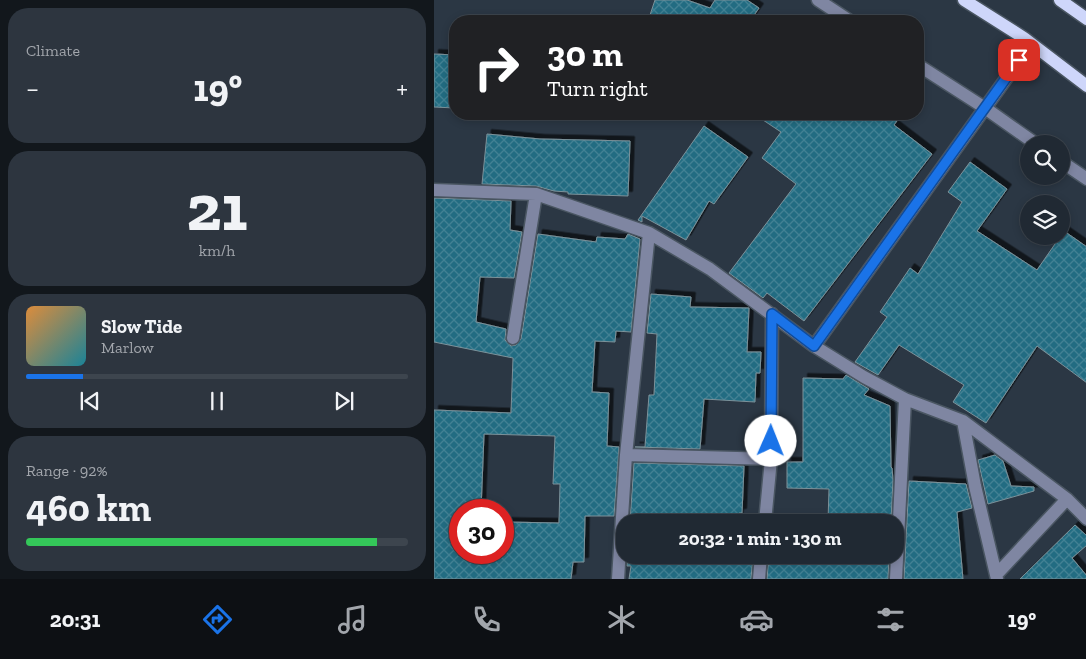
<!DOCTYPE html>
<html lang="en">
<head>
<meta charset="utf-8">
<style>
	body { margin:0; font-family:"Zilla Slab",serif; background:#2d353f; color:#f1f3f6; height:100vh; display:flex; flex-direction:column; font-size:19px; white-space:nowrap }
	* { box-sizing:border-box; margin:0 }
	p { font-size:16px; color:#a2a6ac }
	.icon { flex:none; width:28px; height:28px; fill:none; stroke:currentColor; stroke-width:2; stroke-linecap:round; stroke-linejoin:round }
	.map { position:relative; flex:1; overflow:hidden }
	.panel { display:flex; flex-direction:column; gap:8px; padding:8px; background:#12171c; width:434px }
	.panel>* { flex:none }
	.top-card { position:absolute; left:15px; top:15px; width:475px; height:105px; border-radius:20px; box-shadow:0 2px 8px #0003,0 0 0 1px #3d454e; background:#202124; color:#fff; overflow:hidden }
	.controls { position:absolute; left:586px; top:135px; display:grid; gap:10px }
	.controls a { display:grid; place-items:center; width:50px; height:50px; border-radius:50%; background:#202933; box-shadow:0 2px 8px #0003,0 0 0 1px #3d454e; font-size:25px }
	.speed { position:absolute; left:15px; top:499px; display:flex; gap:10px; font-size:25px; font-weight:700; text-align:center }
	.speed>* { display:grid; place-content:center; width:65px; height:65px; border-radius:50%; background:#202933; box-shadow:0 2px 8px #0003,0 0 0 1px #3d454e; line-height:1 }
	.speed .limit { border:8px solid #d22; background:#fff; color:#111 }
	.pin { position:absolute; display:grid; place-items:center; width:42px; height:42px; color:#fff; margin:-21px; border-radius:10px; box-shadow:0 2px 8px #0006 }
	.me { position:absolute; width:55px; margin:-28px; rotate:1deg; stroke-linejoin:round; filter:drop-shadow(0 0 4px #0008) }
	.turn { display:flex; align-items:center; gap:18px; height:105px; padding:0 15px; font-size:22px }
	.turn .icon { width:65px; height:65px; stroke-width:2.5 }
	.turn b { display:block; font-size:35px; line-height:42px }
	.big { font-size:38px; font-weight:700; line-height:1.1 }
	.panel .card { flex:1; display:flex; flex-direction:column; justify-content:center; gap:8px; min-width:0; padding:0 18px; border-radius:20px; background:#2d353f }
	.panel .dial { align-items:center; gap:0 }
	.dial b { font-size:65px; line-height:1 }
	.song { display:flex; align-items:center; gap:15px }
	.cover { width:60px; height:60px; border-radius:8px; background:linear-gradient(135deg,hsl(30 70% 55%),hsl(190 70% 35%)) }
	.played { height:5px; border-radius:2px; background:linear-gradient(90deg,#1a73e8 15%,#3d454e 15%) }
	.keys { display:flex; justify-content:space-around; direction:ltr }
	.heat { display:flex; justify-content:space-between; align-items:center; font-size:28px; direction:ltr }
	.charge { height:8px; border-radius:4px; background:linear-gradient(90deg,#34c759 92%,#3d454e 0) }
	.trip { position:absolute; left:182px; top:514px; width:288px; height:50px; border-radius:20px; background:#202933; box-shadow:0 2px 8px #0003,0 0 0 1px #3d454e; font-weight:700; line-height:50px; text-align:center }
	.tab-bar { display:flex; height:80px; justify-content:space-around; align-items:center; background:#0d1014; color:#a2a6ac }
	.tab-bar .icon { width:35px; height:35px }
	.tab-bar .active { color:#1a73e8 }
	.tab-bar b { font-size:22px; color:#f1f3f6 }
	main { display:flex; flex:1; min-height:0 }
	.map>svg:first-child { display:block }
</style>
</head>
<body>
<main>
<section class="panel">
<div class="card"><p>Climate</p>
<div class="heat"><a>−</a><b class="big">19°</b><a>+</a></div>
</div>
<div class="card dial"><b>21</b><p>km/h</p></div>
<div class="card">
<div class="song"><i class="cover"></i><div><b>Slow Tide</b><p>Marlow</p></div></div>
<div class="played"></div>
<div class="keys"><svg class="icon" aria-label="previous" viewBox="0 0 24 24"><path d="M18 5L8 12l10 7zM5 5v14"/></svg><svg class="icon" aria-label="pause" viewBox="0 0 24 24"><path d="M8 5v14M16 5v14"/></svg><svg class="icon" aria-label="next" viewBox="0 0 24 24"><path d="M6 5l10 7-10 7zM19 5v14"/></svg></div>
</div>
<div class="card"><p>Range · 92%</p><b class="big">460 km</b><div class="charge"></div></div>
</section>
<div class="map">
<svg width="653" height="579" viewBox="0 0 653 579">
	<defs>
		<pattern id="building-cross-hatch" width="8" height="8" patternUnits="userSpaceOnUse" patternTransform="scale(1.25)"><rect width="8" height="8" fill="#236c82"/><path d="M0 0l8 8M0 8l8-8" fill="none" stroke="#428194"/></pattern>
		<filter id="shadow"><feDropShadow dx="4.5" dy="-4.5" stdDeviation="0" flood-color="#0009"/></filter>
	</defs>
	<rect width="100%" height="100%" fill="#2b3744"/>
	<path fill="url(#building-cross-hatch)" stroke="#7c929a" fill-rule="evenodd" filter="url(#shadow)" d="M221,0h32l23,8 5,-8h32l12,8 -9,13h-102z
		M0,54l21,1v53l-21,-1z
		M320,114h148l-8,11 38,29 -128,167 -37,-28 -4,5 -34,-25 67,-89 -34,-26 19,-26z
		M270,126l44,31 -34,47 -5,-3 -23,39 -44,-24v6l-4,-2z
		M53,134l53,5 90,2 -2,55 -60,-2v-2l-14,-1 -18,-5 -54,-2z
		M536,162l37,27 -30,42 60,39 27,-39 23,16v136l-50,-37 -51,77 -33,-21 11,-17 -65,-40 -21,30 -23,-13 32,-45 -7,-5 30,-44 8,6 44,-72 -14,-10z
		M0,198l77,3 -1,29 12,2 -8,46 -34,-1 -4,45 30,7 -1,11 6,6 5,-1 5,-6 17,-105 58,8 1,-5 28,2 3,-5 12,5 -9,93 -15,-1 -1,11 -20,-1 -3,51 17,1 -2,53 12,1 -5,69h-29l-1,46h-11l-2,17h-137v-169l77,3 2,-55 -79,-16zM50,434l71,2 -2,48h7l-1,39 -56,-1v30h-43v-42h21z
		M217,294l40,3 -1,10 59,1 -2,44h14l-1,21h-4l-1,29 -51,-3 -4,50 -65,-2h10l4,-52h5l3,-61 -10,-1z
		M412,375l23,14 -5,6 26,11 1,61 1,1 1,12 -2,42h-63l1,-33 -42,-1v-26h16v-84l40,1z
		M561,455l8,6 8,25 23,1v4l-46,13 -10,-44z
		M200,463l110,3 -2,47h-3l-1,9h-108z
		M475,481l57,3 6,24 -15,4 6,67h-59z
		M641,525l12,11v9l-15,13 15,18v3h-67z
		M194,555h125l-2,24h-122l2,-13h-4z
		M335,555h120l-1,24h-121z"/>
	<g fill="none" stroke-linecap="round" stroke-linejoin="round">
		<g stroke="#4a5662" stroke-width="15">
			<path id="minor" d="M384,0l32,21
				M484,65l67,43 51,36
				M628,162l25,17
				M0,190l102,4
				M79,338l23,-144 113,39 61,36 104,77 50,31 41,22 58,22 104,78 20,20
				M380,346l217,-302
				M529,421l12,65 22,93
				M192,455l145,4
				M331,522l6,-63 1,-145
				M562,575l71,-76
				M184,579l8,-124 23,-222
				M325,579l2,-24
				M462,579l9,-180"/>
		</g>
		<g stroke="#4a5662" stroke-width="15">
			<path id="major" d="M530,0l60,38 63,48
				M626,0l27,19"/>
		</g>
		<use href="#minor" stroke="#7f86a2" stroke-width="12"/>
		<use href="#major" stroke="#ced6fa" stroke-width="12"/>
	</g>
	<g fill="none" stroke-linecap="round" stroke-linejoin="round">
		<g stroke="#114b97" stroke-width="12">
			<path id="route" d="M337,441l1,-127 42,32 205,-286"/>
		</g>
		<use href="#route" stroke="#1a73e8" stroke-width="9"/>
	</g>
</svg>
<div class="controls">
<a><svg class="icon" aria-label="search" viewBox="0 0 24 24"><circle cx="10" cy="10" r="6"/><path d="M15 15l6 6"/></svg></a>
<a><svg class="icon" aria-label="layers" viewBox="0 0 24 24"><path d="M12 4l9 5-9 5-9-5zM3 14l9 5 9-5"/></svg></a>
</div>
<div class="speed"><div class="limit">30</div></div>
<div class="pin" style="left:585px;top:60px;background:#d93025"><svg class="icon" aria-label="arrive" viewBox="0 0 24 24"><path d="M6 21V4h12l-3 4 3 4H6"/></svg></div>
<svg class="me" style="left:337px;top:441px" viewBox="-20 -20 40 40"><circle r="19" fill="#fff"/><path d="M0-13L10 11 0 6-10 11z" fill="#1a73e8"/></svg>
<div class="trip">20:32 · 1 min · 130 m</div>
<div class="top-card">
<div class="turn"><svg class="icon" aria-label="right" viewBox="0 0 24 24"><path d="M7 20v-9h11M14 6l5 5-5 5"/></svg><div><b>30 m</b>Turn right</div></div>
</div>
</div>
</main>
<nav class="tab-bar">
<b>20:31</b>
<svg class="icon active" aria-label="directions" viewBox="0 0 24 24"><path d="M12 3l9 9-9 9-9-9zM9 14v-3h6M13 9l2 2-2 2"/></svg>
<svg class="icon" aria-label="music" viewBox="0 0 24 24"><path d="M9 18V5l10-2v13"/><circle cx="6" cy="18" r="3"/><circle cx="16" cy="16" r="3"/></svg>
<svg class="icon" aria-label="phone" viewBox="0 0 24 24"><path d="M5 4h4l2 5-3 2q2 4 5 5l2-3 5 2v4C11 20 4 13 5 4z"/></svg>
<svg class="icon" aria-label="climate" viewBox="0 0 24 24"><path d="M12 3v18M4 7l16 10M4 17L20 7"/></svg>
<svg class="icon" aria-label="car" viewBox="0 0 24 24"><path d="M5 17H2v-5l4-1 3-4h7l3 4 3 1v5h-3M9 17h6M6 11h13"/><circle cx="7" cy="17" r="2"/><circle cx="17" cy="17" r="2"/></svg>
<svg class="icon" aria-label="filters" viewBox="0 0 24 24"><path d="M4 7h16M4 17h16"/><circle cx="9" cy="7" r="2"/><circle cx="15" cy="17" r="2"/></svg>
<b>19°</b>
</nav>
</body>
</html>
